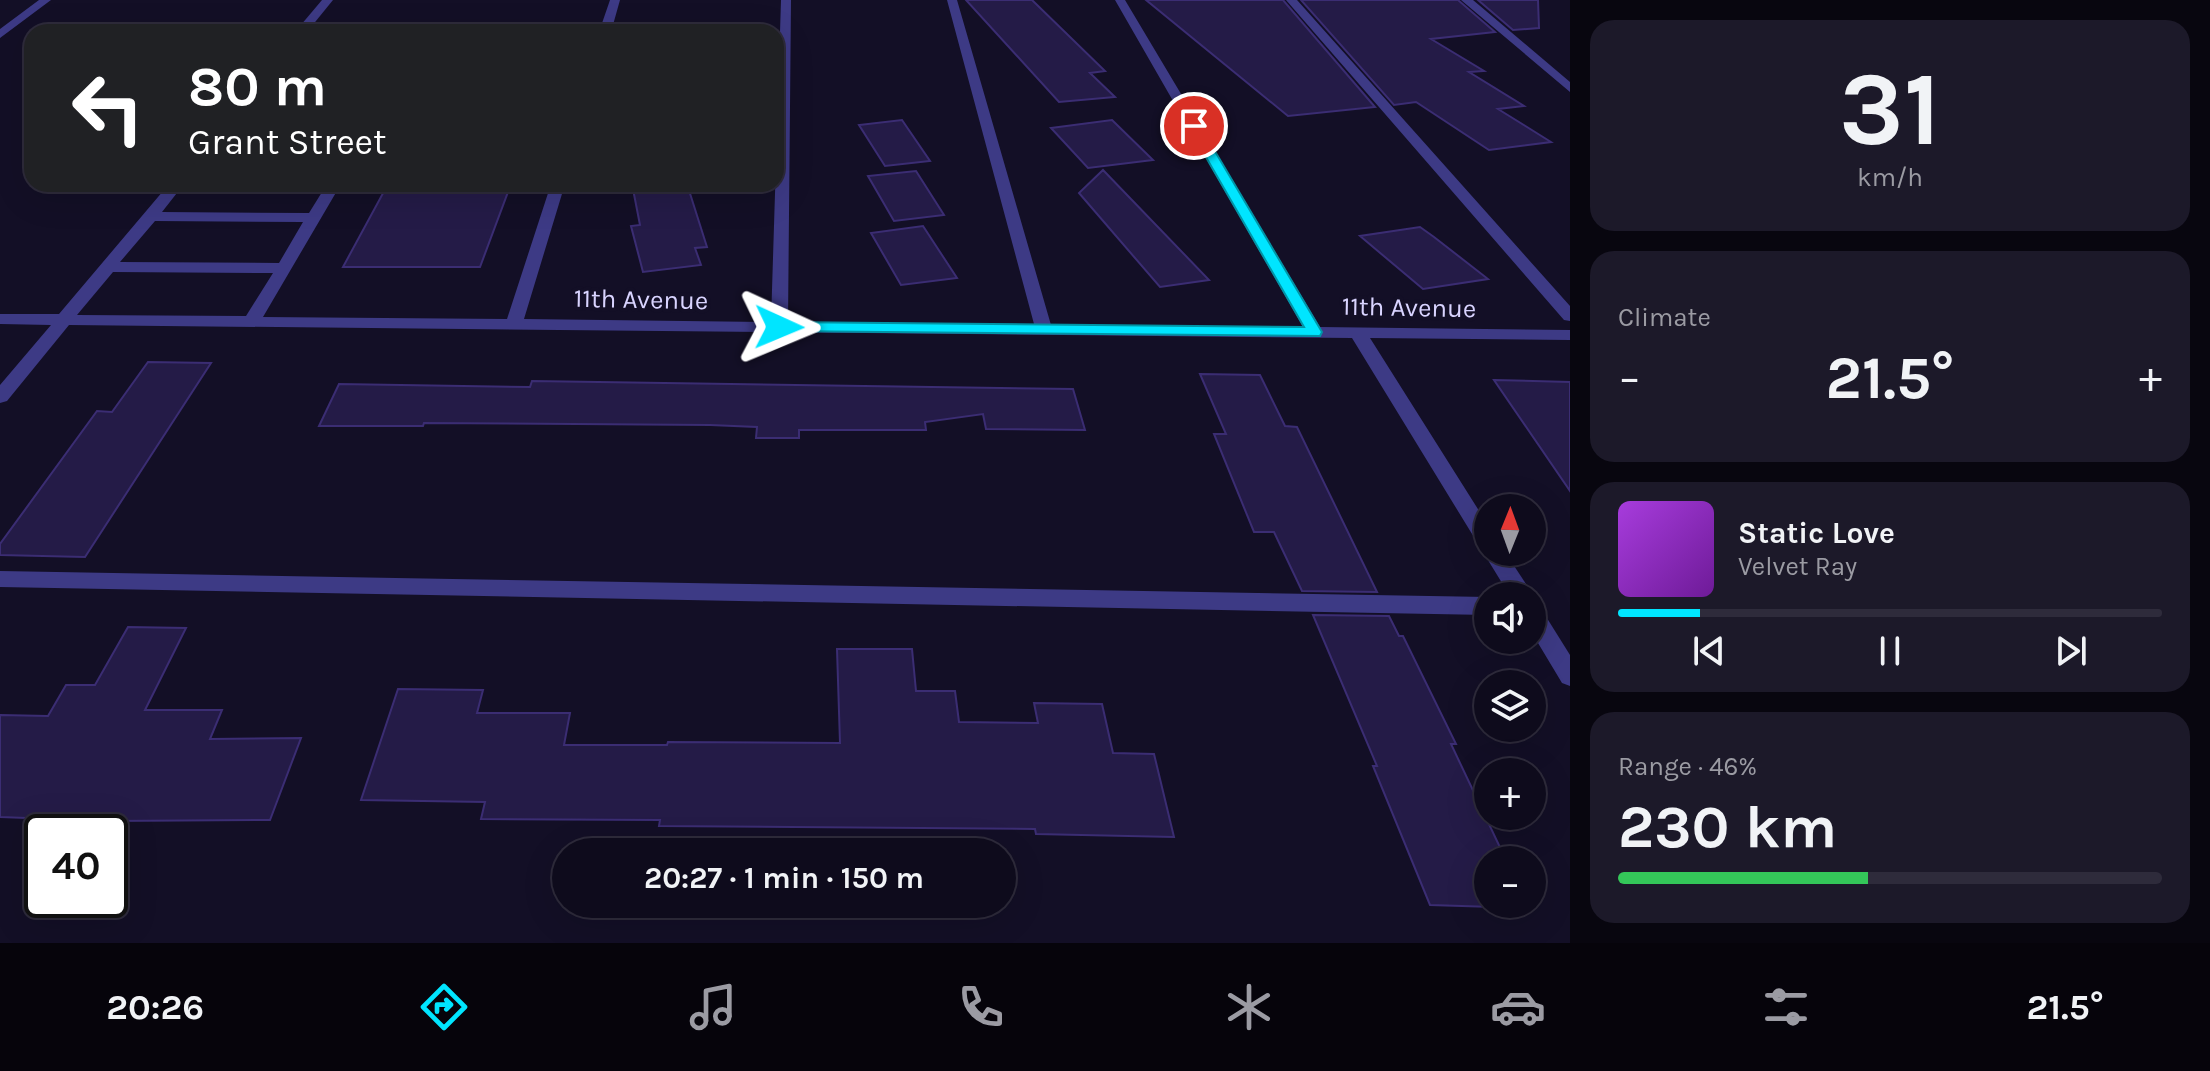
<!DOCTYPE html>
<html lang="en">
<head>
<meta charset="utf-8">
<style>
	body { margin:0; font-family:Karla,sans-serif; background:#1c1929; color:#f1f3f6; height:100vh; display:flex; flex-direction:column; font-size:30px; white-space:nowrap }
	* { box-sizing:border-box; margin:0 }
	p { font-size:26px; color:#9b9ba3 }
	.icon { flex:none; width:44px; height:44px; fill:none; stroke:currentColor; stroke-width:2; stroke-linecap:round; stroke-linejoin:round }
	.map { position:relative; flex:1; overflow:hidden }
	.sheet { display:flex; flex-direction:column; gap:20px; padding:20px; background:#08060f; width:640px }
	.sheet>* { flex:none }
	.top-card { position:absolute; left:24px; top:24px; width:760px; height:168px; border-radius:24px; box-shadow:0 8px 32px #0002,0 0 0 2px #2e2b3b; background:#202124; color:#fff; overflow:hidden }
	.needle { width:52px; rotate:1deg }
	.tools { position:absolute; left:1474px; top:494px; display:grid; gap:16px }
	.tools a { display:grid; place-items:center; width:72px; height:72px; border-radius:50%; background:#0e0b1c; box-shadow:0 8px 32px #0002,0 0 0 2px #2e2b3b; font-size:40px }
	.speed { position:absolute; left:24px; top:814px; display:flex; gap:16px; font-size:40px; font-weight:700; text-align:center }
	.speed>* { display:grid; place-content:center; width:104px; height:104px; border-radius:50%; background:#0e0b1c; box-shadow:0 8px 32px #0002,0 0 0 2px #2e2b3b; line-height:1 }
	.speed .limit { border:4px solid #111; border-radius:12px; background:#fff; color:#111 }
	.pin { position:absolute; display:grid; place-items:center; width:68px; height:68px; color:#fff; margin:-34px; border:4px solid #fff; border-radius:50%; box-shadow:0 2px 8px #0007 }
	.me { position:absolute; width:88px; margin:-44px; rotate:91deg; stroke-linejoin:round; filter:drop-shadow(0 0 6px #0008) }
	.turn { display:flex; align-items:center; gap:28px; height:168px; padding:0 32px; font-size:36px }
	.turn .icon { width:104px; height:104px; stroke-width:2.5 }
	.turn b { display:block; font-size:56px; line-height:68px }
	.big { font-size:60px; font-weight:700; line-height:1.1 }
	.sheet .tile { flex:1; display:flex; flex-direction:column; justify-content:center; gap:12px; min-width:0; padding:0 28px; border-radius:24px; background:#1c1929 }
	.sheet .dial { align-items:center; gap:0 }
	.dial b { font-size:104px; line-height:1 }
	.song { display:flex; align-items:center; gap:24px }
	.cover { width:96px; height:96px; border-radius:12px; background:linear-gradient(135deg,hsl(280 70% 55%),hsl(280 70% 35%)) }
	.played { height:8px; border-radius:4px; background:linear-gradient(90deg,#00e5ff 15%,#2e2b3b 15%) }
	.keys { display:flex; justify-content:space-around; direction:ltr }
	.heat { display:flex; justify-content:space-between; align-items:center; font-size:44px; direction:ltr }
	.charge { height:12px; border-radius:6px; background:linear-gradient(90deg,#34c759 46%,#2e2b3b 0) }
	.trip { position:absolute; left:552px; top:838px; width:464px; height:80px; border-radius:40px; background:#0e0b1c; box-shadow:0 8px 32px #0002,0 0 0 2px #2e2b3b; font-weight:700; line-height:80px; text-align:center }
	.tabs { display:flex; height:128px; justify-content:space-around; align-items:center; background:#06040b; color:#9b9ba3 }
	.tabs .icon { width:56px; height:56px }
	.tabs .active { color:#00e5ff }
	.tabs b { font-size:36px; color:#f1f3f6 }
	main { display:flex; flex:1; min-height:0 }
	.map>svg:first-child { display:block }
</style>
</head>
<body>
<main>
<div class="map">
<svg width="1570" height="943" viewBox="0 0 1570 943">
	<rect width="100%" height="100%" fill="#130f26"/>
	<path fill="#241b47" stroke="#3b2d73" stroke-width="2" d="M966,0h66l73,71 -15,2 25,24 -56,5z
		M1146,0h137l92,107 -87,9z
		M1301,0h157l37,32 -64,7 53,32 -15,1 55,34 -26,3 53,33 -62,8 -73,-48 -22,3z
		M1478,0h60l1,28 -26,2z
		M902,120l28,41 -45,5 -26,-41z
		M1112,120l41,40 -65,8 -37,-40z
		M1103,170l106,110 -49,7 -81,-94z
		M916,171l28,44 -50,6 -26,-45z
		M388,184h123l-31,83h-137z
		M632,184h55l20,63 -12,1 6,17 -58,7 -12,-46 9,-1z
		M923,226l34,52 -56,7 -30,-52z
		M1420,227l14,10 54,42 -65,10 -63,-53z
		M148,362l63,1 -126,194 -85,-2v-11l97,-133 15,1z
		M1200,374l60,1 25,51 12,1 80,165 -75,-1 -28,-59h-20l-40,-98h12z
		M1494,380l76,2v109z
		M532,381l541,8 12,41 -99,-1 -3,-15 -58,8 1,8h-127v8h-43l1,-11 -47,-2 -286,-2 -1,3h-104l20,-42 191,3z
		M1313,615l76,1 10,20h4l53,108h-5l55,116h-18v44h39l1,4 -98,-3 -57,-139h4z
		M128,627l58,1 -41,82h77l-12,29 91,-1 -31,82 -162,1 -108,-4v-102l48,1 18,-31h29z
		M837,649h75l4,42h39l4,31 79,1 -4,-20 68,1 11,49 41,1 20,83 -138,-3 -1,-5 -376,-3 1,-6 -179,-1 4,-17 -124,-2 37,-111 85,1 -6,23h93l-6,32h103l1,-3 172,1z"/>
	<g fill="none" stroke-linecap="round" stroke-linejoin="round">
		<path fill="#3d3a85" fill-rule="evenodd" d="M39,0h12l-51,38v-9z
			M322,0h11l-26,32h-12z
			M610,0h10l-9,32h-12z
			M781,0h10l-3,322 246,2 -87,-324h10l94,325 252,2 -188,-327h10l195,327 250,3v10l-200,-2 118,187v27h17l25,38 3,6 -1,2 -22,-2 -27,-44 2,-3 -5,-2 -128,-209 -1283,-13 -62,76 -7,2v-18l51,-60 -51,-1v-10h59l110,-130h15l-22,28 147,1 18,-29h14l-78,133 244,2 44,-135h14l-41,135 247,3zM155,221l148,1 -24,41 -159,-1zM113,272l160,1 -27,43 -169,-1z
			M1286,0h11l273,306v15l-6,-1z
			M1461,0h12l97,82v10z
			M0,571l1488,26v18l-1488,-28z
			M1532,604l8,3 30,48v31l-8,-3 -30,-50z"/>
	</g>
	<path fill="#00e5ff" stroke="#0095a6" stroke-width="2" d="M1190,123l10,3 122,206 -2,4 -541,-5 -7,-4 7,-5 525,5 -116,-201z"/>
	<g text-anchor="middle" stroke-width="8" stroke-linejoin="round" paint-order="stroke">
		<g font-size="26" fill="#d9d4ff" stroke="#130f26">
			<text transform="translate(641 299) rotate(1)" y="9">11th Avenue</text>
			<text transform="translate(1409 307) rotate(1)" y="9">11th Avenue</text>
		</g>
	</g>
</svg>
<div class="tools">
<a><svg class="needle" viewBox="-14 -14 28 28"><path d="M0-13l5 13h-10z" fill="#e53935"/><path d="M0 13l5-13h-10z" fill="#9b9ba3"/></svg></a>
<a><svg class="icon" aria-label="sound" viewBox="0 0 24 24"><path d="M4 9h4l5-4v14l-5-4H4zM17 9q2 3 0 6"/></svg></a>
<a><svg class="icon" aria-label="layers" viewBox="0 0 24 24"><path d="M12 4l9 5-9 5-9-5zM3 14l9 5 9-5"/></svg></a>
<a>+</a>
<a>−</a>
</div>
<div class="speed"><div class="limit">40</div></div>
<div class="pin" style="left:1194px;top:126px;background:#d93025"><svg class="icon" aria-label="arrive" viewBox="0 0 24 24"><path d="M6 21V4h12l-3 4 3 4H6"/></svg></div>
<svg class="me" style="left:779px;top:327px" viewBox="-20 -20 40 40"><path d="M0-17L14 15 0 8-14 15z" fill="#00e5ff" stroke="#fff" stroke-width="4"/></svg>
<div class="trip">20:27 · 1 min · 150 m</div>
<div class="top-card">
<div class="turn"><svg class="icon" aria-label="left" viewBox="0 0 24 24"><path d="M17 20v-9H6M10 6l-5 5 5 5"/></svg><div><b>80 m</b>Grant Street</div></div>
</div>
</div>
<section class="sheet">
<div class="tile dial"><b>31</b><p>km/h</p></div>
<div class="tile"><p>Climate</p>
<div class="heat"><a>−</a><b class="big">21.5°</b><a>+</a></div>
</div>
<div class="tile">
<div class="song"><i class="cover"></i><div><b>Static Love</b><p>Velvet Ray</p></div></div>
<div class="played"></div>
<div class="keys"><svg class="icon" aria-label="previous" viewBox="0 0 24 24"><path d="M18 5L8 12l10 7zM5 5v14"/></svg><svg class="icon" aria-label="pause" viewBox="0 0 24 24"><path d="M8 5v14M16 5v14"/></svg><svg class="icon" aria-label="next" viewBox="0 0 24 24"><path d="M6 5l10 7-10 7zM19 5v14"/></svg></div>
</div>
<div class="tile"><p>Range · 46%</p><b class="big">230 km</b><div class="charge"></div></div>
</section>
</main>
<nav class="tabs">
<b>20:26</b>
<svg class="icon active" aria-label="directions" viewBox="0 0 24 24"><path d="M12 3l9 9-9 9-9-9zM9 14v-3h6M13 9l2 2-2 2"/></svg>
<svg class="icon" aria-label="music" viewBox="0 0 24 24"><path d="M9 18V5l10-2v13"/><circle cx="6" cy="18" r="3"/><circle cx="16" cy="16" r="3"/></svg>
<svg class="icon" aria-label="phone" viewBox="0 0 24 24"><path d="M5 4h4l2 5-3 2q2 4 5 5l2-3 5 2v4C11 20 4 13 5 4z"/></svg>
<svg class="icon" aria-label="climate" viewBox="0 0 24 24"><path d="M12 3v18M4 7l16 10M4 17L20 7"/></svg>
<svg class="icon" aria-label="car" viewBox="0 0 24 24"><path d="M5 17H2v-5l4-1 3-4h7l3 4 3 1v5h-3M9 17h6M6 11h13"/><circle cx="7" cy="17" r="2"/><circle cx="17" cy="17" r="2"/></svg>
<svg class="icon" aria-label="filters" viewBox="0 0 24 24"><path d="M4 7h16M4 17h16"/><circle cx="9" cy="7" r="2"/><circle cx="15" cy="17" r="2"/></svg>
<b>21.5°</b>
</nav>
</body>
</html>
